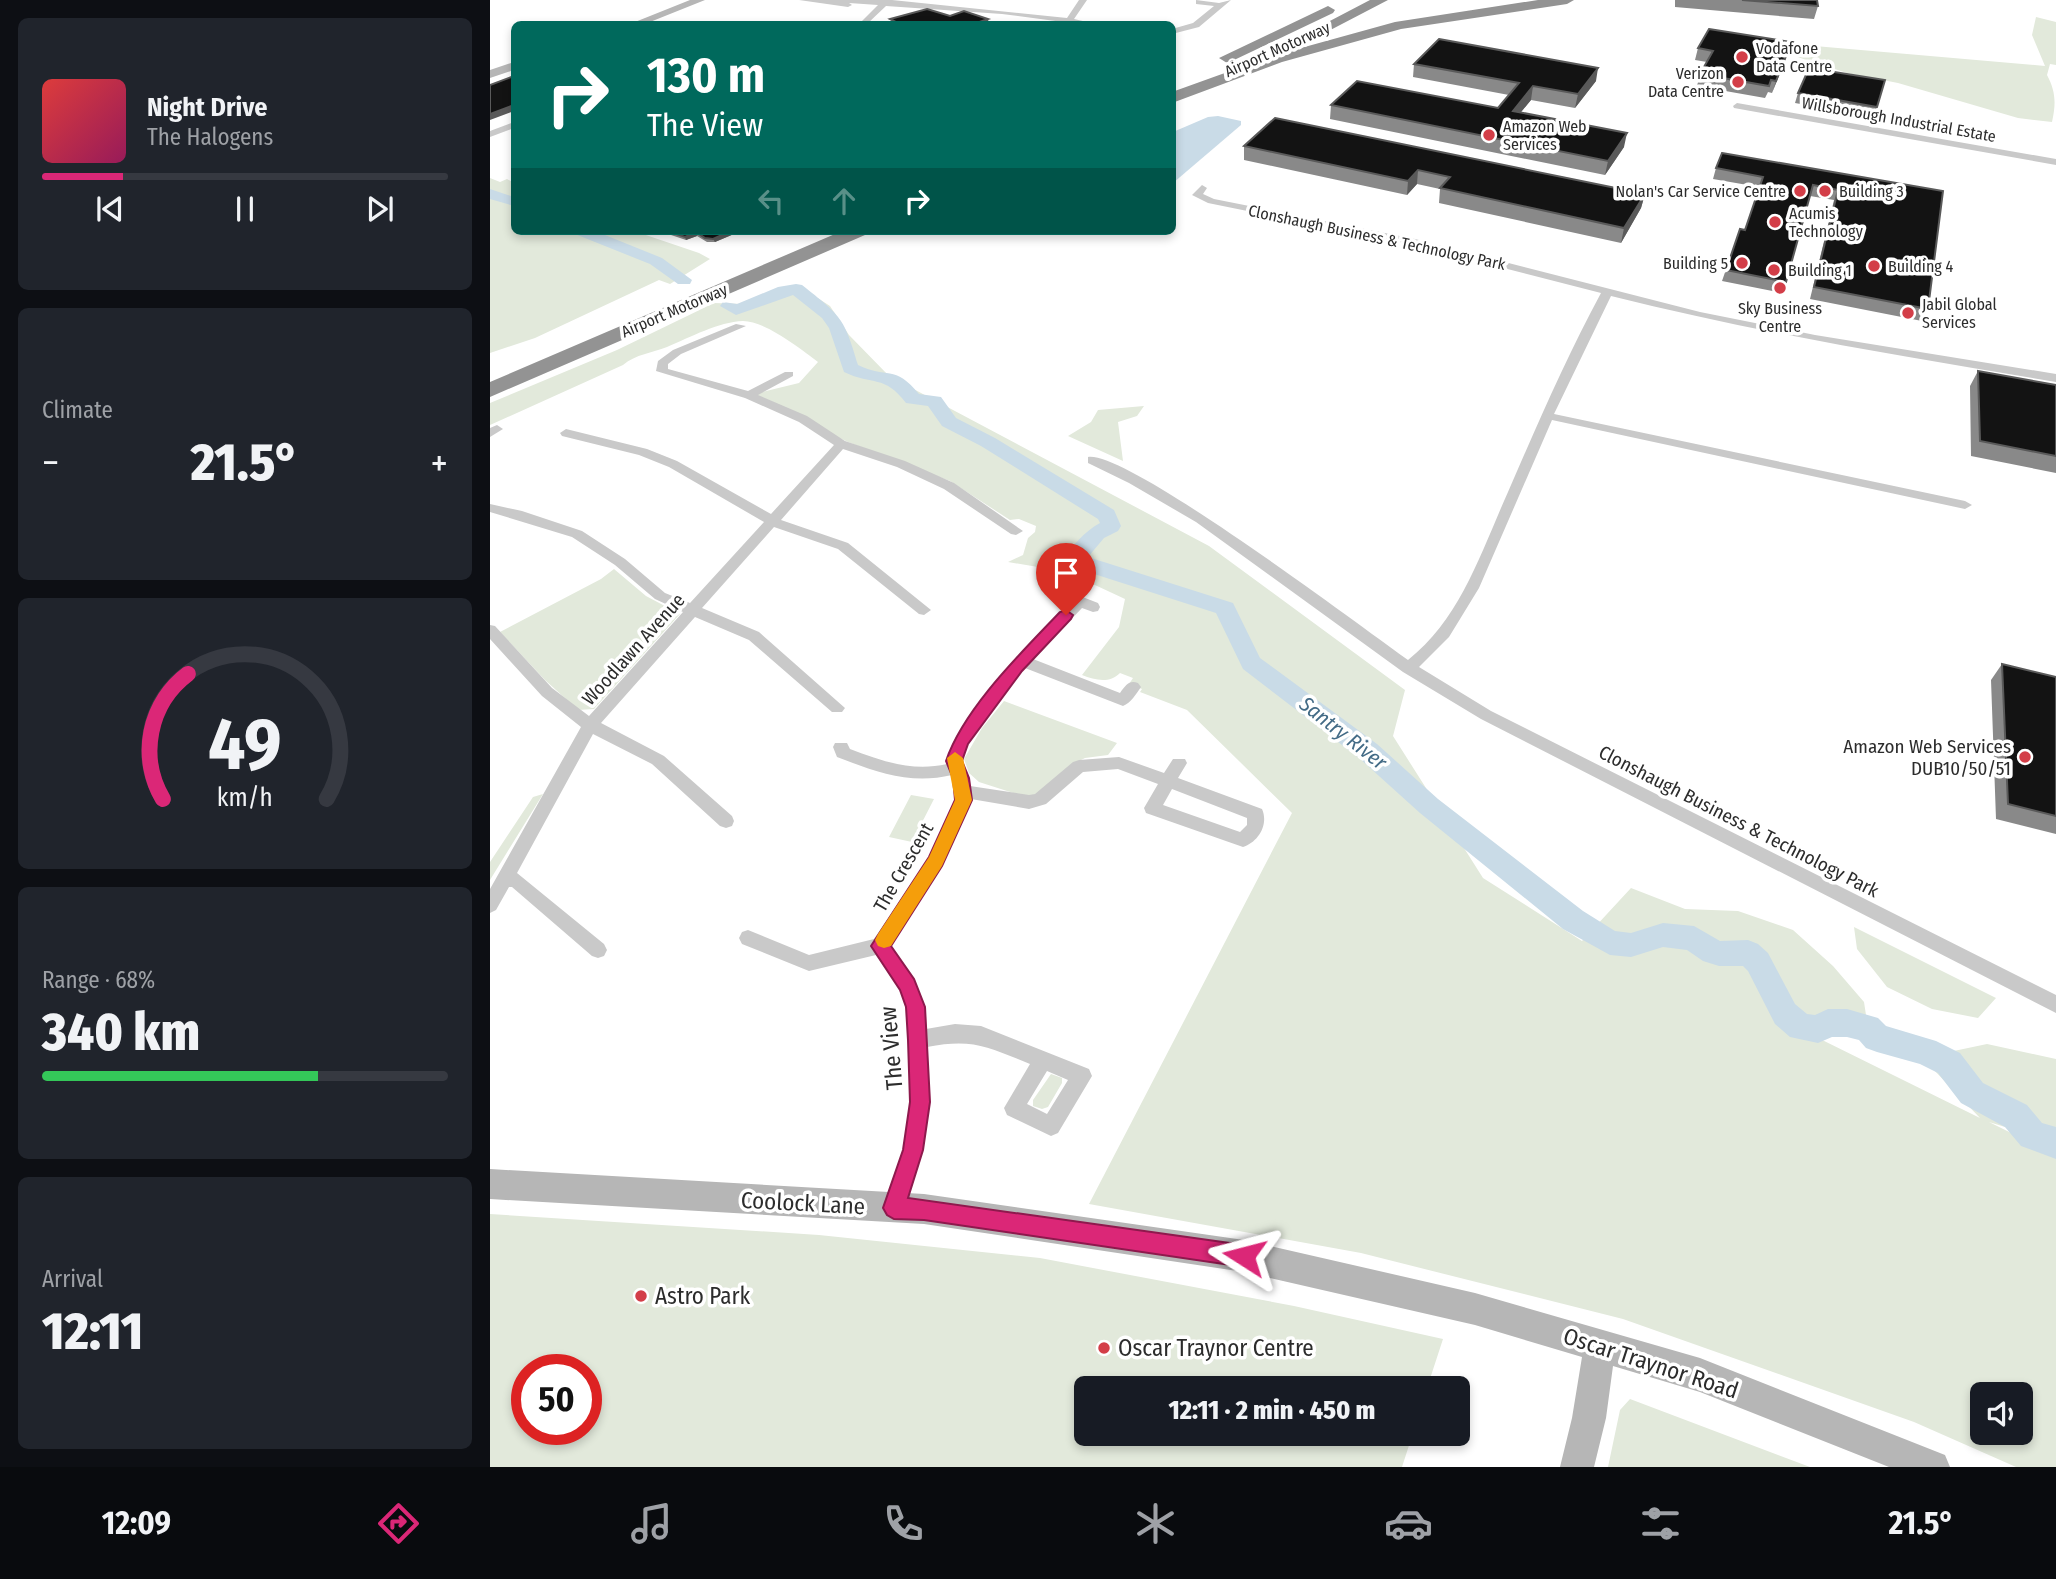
<!DOCTYPE html>
<html lang="en">
<head>
<meta charset="utf-8">
<style>
	body { margin:0; font-family:"Fira Sans Condensed",sans-serif; background:#20242c; color:#f1f3f6; height:100vh; display:flex; flex-direction:column; font-size:26px; white-space:nowrap }
	* { box-sizing:border-box; margin:0 }
	p { font-size:23px; color:#9ea1a6 }
	.icon { flex:none; width:38px; height:38px; fill:none; stroke:currentColor; stroke-width:2; stroke-linecap:round; stroke-linejoin:round }
	.map { position:relative; flex:1; overflow:hidden }
	.drawer { display:flex; flex-direction:column; gap:18px; padding:18px; background:#0d0f14; width:490px }
	.drawer>* { flex:none }
	.guide { position:absolute; left:21px; top:21px; width:665px; height:214px; border-radius:10px; box-shadow:0 4px 10px #0003; background:#00695c; color:#fff; overflow:hidden }
	.fabs { position:absolute; left:1480px; top:1382px; display:grid; gap:14px }
	.fabs a { display:grid; place-items:center; width:63px; height:63px; border-radius:10px; background:#171b24; box-shadow:0 4px 10px #0003; font-size:35px }
	.speed { position:absolute; left:21px; top:1354px; display:flex; gap:14px; font-size:35px; font-weight:700; text-align:center }
	.speed>* { display:grid; place-content:center; width:91px; height:91px; border-radius:50%; background:#171b24; box-shadow:0 4px 10px #0003; line-height:1 }
	.speed .limit { border:10px solid #d22; background:#fff; color:#111 }
	.pin { position:absolute; display:grid; place-items:center; width:60px; height:60px; color:#fff; margin:-72px -30px; border-radius:50% 50% 50% 0; rotate:-45deg; box-shadow:0 0 7px #0007 }
	.pin .icon { rotate:45deg }
	.me { position:absolute; width:77px; margin:-38px; rotate:279deg; stroke-linejoin:round; filter:drop-shadow(0 0 5px #0008) }
	.turn { display:flex; align-items:center; gap:24px; height:147px; padding:0 21px; font-size:32px }
	.turn .icon { width:91px; height:91px; stroke-width:2.5 }
	.turn b { display:block; font-size:49px; line-height:60px }
	.lanes { display:flex; align-items:center; height:66px; padding:0 21px; background:#0003; justify-content:center; gap:35px; direction:ltr }
	.lanes .off { opacity:.35 }
	.big { font-size:52px; font-weight:800; line-height:1.1 }
	.drawer .card { flex:1; display:flex; flex-direction:column; justify-content:center; gap:10px; min-width:0; padding:0 24px; border-radius:10px; background:#20242c }
	.drawer .dial { align-items:center; gap:0 }
	.dial svg { height:182px; overflow:visible; fill:none; stroke:#363941; stroke-width:7; stroke-linecap:round; text-anchor:middle }
	.dial text { fill:#f1f3f6; stroke:none }
	.song { display:flex; align-items:center; gap:21px }
	.cover { width:84px; height:84px; border-radius:10px; background:linear-gradient(135deg,hsl(0 70% 55%),hsl(330 70% 35%)) }
	.played { height:7px; border-radius:4px; background:linear-gradient(90deg,#db2777 20%,#363941 20%) }
	.keys { display:flex; justify-content:space-around; direction:ltr }
	.heat { display:flex; justify-content:space-between; align-items:center; font-size:38px; direction:ltr }
	.charge { height:10px; border-radius:5px; background:linear-gradient(90deg,#34c759 68%,#363941 0) }
	.trip { position:absolute; left:584px; top:1376px; width:396px; height:70px; border-radius:10px; background:#171b24; box-shadow:0 4px 10px #0003; font-weight:800; line-height:70px; text-align:center }
	.tabs { display:flex; height:112px; justify-content:space-around; align-items:center; background:#090b0e; color:#9ea1a6 }
	.tabs .icon { width:49px; height:49px }
	.tabs .active { color:#db2777 }
	.tabs b { font-size:32px; color:#f1f3f6 }
	main { display:flex; flex:1; min-height:0 }
	.map>svg:first-child { display:block }
</style>
</head>
<body>
<main>
<section class="drawer">
<div class="card">
<div class="song"><i class="cover"></i><div><b>Night Drive</b><p>The Halogens</p></div></div>
<div class="played"></div>
<div class="keys"><svg class="icon" aria-label="previous" viewBox="0 0 24 24"><path d="M18 5L8 12l10 7zM5 5v14"/></svg><svg class="icon" aria-label="pause" viewBox="0 0 24 24"><path d="M8 5v14M16 5v14"/></svg><svg class="icon" aria-label="next" viewBox="0 0 24 24"><path d="M6 5l10 7-10 7zM19 5v14"/></svg></div>
</div>
<div class="card"><p>Climate</p>
<div class="heat"><a>−</a><b class="big">21.5°</b><a>+</a></div>
</div>
<div class="card dial"><svg viewBox="0 0 100 80">
<path d="M14 69A42 42 0 1 1 86 69"/>
<path d="M14 69A42 42 0 0 1 25 14" stroke="#db2777"/>
<text x="50" y="56" font-size="32" font-weight="700">49</text>
<text x="50" y="72" font-size="11">km/h</text>
</svg></div>
<div class="card"><p>Range · 68%</p><b class="big">340 km</b><div class="charge"></div></div>
<div class="card"><p>Arrival</p><b class="big">12:11</b></div>
</section>
<div class="map">
<svg width="1566" height="1467" viewBox="0 0 1566 1467">
	<rect width="100%" height="100%" fill="#fff"/>
	<path fill="#e2e9db" fill-rule="evenodd" d="M1546,17l20,5v43l-6,-1 -3,11c9,17 9,29 5,47l-34,-4 -120,-35 -51,-10 -81,-26 14,-4 265,23 -13,-31z
		M0,178l10,4 7,-3 7,4v48h120l65,22 11,6 -40,25 -11,-4 -124,58 -45,15z
		M294,287l7,6 22,2 17,11 19,29 40,41 320,170 196,144 -12,46 90,142 99,63 49,-53 54,21 53,2 55,19 40,36 31,36 4,26c-35,15 -48,-5 -78,-11l16,15 174,86 -48,-50 17,-16 38,-8 69,15v84l-67,-21 67,33v312h-40l-102,-45 -291,-103 -262,-66 -272,-49 203,-391 -105,-103 -47,-18 2,-3 -13,-5 4,-6 -13,-5c-11,11 -25,7 -38,2l37,-48 6,-28 -58,-27 -59,-10 15,-7 5,-17 7,-6 1,-6 -17,-7 -9,1 -60,-39 -102,-39 -99,-47 50,-12 19,-21c-17,-13 -53,-41 -75,-41 -25,1 -52,16 -76,26 -15,6 -31,7 -44,18l-133,60v-22l127,-53 97,-47 29,1zM1493,1395h38v38h-38z
		M654,406l-7,10 -19,6 5,39 -55,-25 23,-14 7,-12z
		M124,569l32,27 34,18 -86,95 -16,1 -33,-30 -45,-48 101,-53z
		M514,701l113,42 -9,12 -23,3 -16,8 -29,27 -14,4 -47,-15 -10,-9 -5,-14 18,-31z
		M53,794l-53,86v-18l43,-65z
		M421,795l23,4 -22,43 -23,-5z
		M1364,927l142,71 -18,20 -46,-9 -45,-22 -30,-38z
		M561,1074l11,4v5l-14,24 -6,2 -9,-3v-6z
		M0,1214l329,21 221,23 254,48 149,33 -16,49h-340v45h326l-11,34h-912zM37,1370h59v60h-59z
		M1140,1399l180,68h-202l12,-57z"/>
	<path fill="#c9dbe7" d="M728,116l23,5v4l-68,58v-51l35,-15z"/>
	<g fill="none" stroke-linecap="round" stroke-linejoin="round">
		<path fill="#c9dbe7" fill-rule="evenodd" d="M0,189l24,8v9l-24,-7z
			M83,231h22l67,27 30,22 -2,4h-12l-28,-20 -75,-30z
			M306,284l6,1c39,31 42,32 56,80 28,14 37,-1 61,29l22,3 15,21 39,20 119,72 7,16 -3,5 -14,7 -16,19 145,46 27,55 117,86 61,55 145,112 32,20 16,2 32,-10 31,3 26,15 28,-1 10,4 10,9 27,51 12,10 8,1 13,-6h19l31,9 8,8 50,15 24,12 23,30 44,22 15,18 14,4v32l-35,-13 -16,-19 -44,-24 -23,-30 -18,-9 -43,-12 -11,-4 -7,-8 -12,-3h-15l-14,6 -28,-6 -15,-13 -27,-53 -5,-5h-24l-16,-5 -16,-11 -24,-3 -32,10 -21,-2 -47,-26 -143,-116 -61,-55 -116,-89 -27,-56 -150,-48 -3,-5c9,-14 22,-29 37,-37l-2,-4 -117,-73 -39,-20 -14,-20 -22,-3c-22,-29 -33,-17 -62,-31l-15,-44 -7,-10 -29,-23 -57,20 -16,-9 3,-4 14,2 41,-17z"/>
		<path fill="#c9c9c9" fill-rule="evenodd" d="M309,0h93l175,18 12,-18h8l-13,19 22,5h-18l-76,-10 -116,-8 -19,18h-8l19,-19 -29,-2 3,2 -4,2z
			M706,0l23,3 12,-3 -32,27 -27,7v-5l21,-6 21,-17 -18,-2z
			M1247,103l319,56v6l-322,-57 -1,-2z
			M24,122v6l-24,9v-6z
			M712,185l5,3 -4,6 11,5 201,40 285,73 115,23 241,39v8c-149,-25 -298,-49 -445,-86l-57,118 411,87 7,4 -7,4 -413,-89 -73,168 -30,49 -30,30 72,44 565,284v18l-575,-294 -78,-47 -207,-150 -67,-39 -41,-20v-6c39,-7 275,171 320,203 53,-42 73,-108 100,-168 29,-67 58,-134 93,-199l-187,-48 -206,-42 -16,-8z
			M246,324l10,2 -65,28 -13,10v5l80,22 37,-19h8v4l-35,19 49,21 38,25 60,20 49,22 69,48 -7,4 -5,-1 -67,-45 -47,-22 -54,-18 -62,71 67,23 83,67 -7,5 -5,-1 -81,-65 -64,-22 -72,81 57,24 86,76 -3,4h-10l-83,-72 -54,-23 -94,106 63,33 68,60 2,5 -2,5 -6,2 -6,-2 -68,-62 -59,-30 -76,139 87,71 3,6 -3,6 -6,2 -6,-2 -80,-69h-3l-13,23 -6,3v-24l91,-162 -39,-31 -52,-57v-14l5,1 57,62 37,28 94,-104 -28,-13 -40,-34 -43,-28 -82,-25v-8l32,7 60,20 43,28 40,34 25,10 74,-81 -95,-55 -30,-12 -77,-19 -2,-3 6,-4 81,20 30,12 94,53 63,-69 -35,-23 -54,-24 -89,-27 2,-10 15,-11z
			M7,425l6,4 -13,8v-9z
			M590,596l18,7 2,4 -2,4 -5,1 -11,-4 -49,51 87,34c6,-8 9,-13 18,-10l3,4c-5,7 -10,16 -18,19l-98,-38 -57,75 -6,18 8,25 59,9 6,-1 38,-32 6,-2 40,-3 45,16 9,-14h12l2,4 -9,15 84,31c7,16 -4,33 -19,38l-97,-34 -2,-5 14,-24 -40,-15 -35,3 -37,32 -17,5 -58,-10 -29,67 -52,80c20,29 35,47 36,83l29,-5 26,2 108,43 3,7 -34,57 -7,3 -44,-21 -3,-7 26,-44c-42,-17 -57,-26 -103,-17l3,55 -7,48 -22,65 -7,4 -7,-4 -4,-7 20,-58 7,-48 -3,-95 -7,-17 -24,-35 -67,16 -67,-27 -3,-6 3,-6 6,-2 61,25 65,-16 55,-82 26,-57 -2,-22 -1,-3c-42,10 -76,-3 -115,-18l-4,-10 2,-4h12l3,6c32,12 62,23 97,15 -1,-38 99,-137 128,-166zM682,789l75,29v7l-7,7 -77,-27zM557,1071l21,9 -21,34 -20,-10z"/>
		<path fill="#b6b6b6" fill-rule="evenodd" d="M200,0h15l-60,24h-15z
			M24,62v8l-24,8v-8z
			M0,1169l434,25 320,46 231,53 225,65 245,97 5,12h-61l-189,-75 -87,-26 -7,52 -12,49h-34l12,-49 10,-61 -107,-32 -231,-53 -320,-48 -434,-25z"/>
		<path fill="#939393" fill-rule="evenodd" d="M880,0h18l-71,37h-10l-2,-3z
			M1048,0h36l-7,4 -166,25 -119,33 -110,41v-11l100,-36 123,-34z
			M838,6l7,4 -2,3 -101,48 -5,2 -8,-5z
			M352,231h26l-3,4 -375,162v-15z"/>
	</g>
	<path fill="#898989" d="M1185,0h142l1,6 -4,13 -139,-12z
		M1301,42l-19,51 -4,-1 -3,6 -68,-12 3,-12 7,-12 -12,-2 3,-12z
		M924,64l182,17 -21,27 -44,-8 -10,12 103,35 -19,28 -275,-56 1,-14 167,3 11,-13 -96,-18z
		M1308,93l79,14 -4,10 -78,-14z
		M754,146l401,48 -4,14 -20,35 -182,-40 1,-14 -23,-5 -10,11 -163,-35z
		M1226,168l227,23 -15,118 -6,12 -112,-22 24,-99 -24,-4 -28,97 -60,-12 18,-52 5,1 14,-43 -46,-8z
		M169,231h82l-26,11h-8l-10,-6 -11,4z
		M1488,371l78,14v88l-85,-17 -1,-70z
		M1512,664l54,13v157l-60,-15 -5,-139z"/>
	<path fill="#5a5a5a" d="M498,19l1,5h-15z
		M1301,42l-3,12 -16,39 4,-12z
		M1108,68l-2,13 -21,27 3,-14z
		M1043,86l-2,14 -20,24 2,-13z
		M24,105v6l-24,9v-6z
		M1137,133l-3,14 -19,28 3,-14z
		M928,170l-1,14 -10,11 1,-14z
		M1155,194l-4,14 -20,35 3,-15z
		M241,231h10l-26,11 -2,-3z
		M206,232l1,4 -11,4 -1,-3z"/>
	<path fill="#131313" stroke="#5a5a5a" stroke-width="2" d="M1252,0h75l1,6z
		M437,9l23,7 14,-5 24,8 -14,5h-89l9,-3 -4,-2z
		M1219,29l82,13 -15,39 -5,-1 -2,6 -69,-12 13,-23 -15,-3z
		M949,39l159,29 -20,26 -45,-8 -20,25 114,22 -19,28 -277,-56 26,-24 141,27 21,-25 -105,-19z
		M1319,68l76,12 -8,27 -79,-14z
		M24,76v29l-24,9v-29z
		M785,118l370,76 -21,34 -184,-40 10,-11 -32,-7 -10,11 -164,-35z
		M1232,153l221,38 -15,118 -114,-22 24,-97 -25,-5 -27,97 -60,-12 14,-41 5,1 18,-53 -47,-9z
		M178,231h63l-18,8 -8,-1 -9,-6 -11,5z
		M1488,371l78,14v71l-76,-15z
		M1512,664l54,13v139l-48,-12z"/>
	<path fill="#db2777" stroke="#8e194d" stroke-width="2" d="M576,610l7,5 -2,4 -49,52 -54,73 -6,17 7,17 3,22 -30,66 -51,80 23,33 11,28 5,95 -7,48 -15,48 336,47 8,3 3,8 -3,8 -8,3 -320,-47 -30,-1 -7,-4 -4,-7 20,-58 7,-48 -2,-62 -2,-33 -6,-17 -29,-44 58,-89 26,-57 -2,-22 -7,-17c18,-53 76,-109 114,-149z"/>
	<path fill="#f59e0b" d="M465,752l8,6 9,42 -30,66 -51,80 -7,2 -6,-2 -3,-6 3,-6 51,-77 26,-57 -8,-42z"/>
	<g fill="#d33e48" stroke="#fff" stroke-width="2.5">
		<circle cx="1252" cy="57" r="7"/>
		<circle cx="1248" cy="82" r="7"/>
		<circle cx="999" cy="135" r="7"/>
		<circle cx="1310" cy="191" r="7"/>
		<circle cx="1335" cy="191" r="7"/>
		<circle cx="1285" cy="222" r="7"/>
		<circle cx="1252" cy="263" r="7"/>
		<circle cx="1384" cy="266" r="7"/>
		<circle cx="1284" cy="270" r="7"/>
		<circle cx="1290" cy="288" r="7"/>
		<circle cx="1418" cy="313" r="7"/>
		<circle cx="1535" cy="757" r="7"/>
		<circle cx="151" cy="1296" r="7"/>
		<circle cx="614" cy="1348" r="7"/>
	</g>
	<g text-anchor="middle" stroke-width="7" stroke-linejoin="round" paint-order="stroke">
		<g font-size="16" fill="#2c2c2c" stroke="#fff" text-anchor="start">
			<text x="1266" y="54">Vodafone<tspan x="1266" dy="18">Data Centre</tspan></text>
			<text x="1234" y="79" text-anchor="end">Verizon<tspan x="1234" dy="18">Data Centre</tspan></text>
			<text x="1013" y="132">Amazon Web<tspan x="1013" dy="18">Services</tspan></text>
			<text x="1296" y="197" text-anchor="end">Nolan's Car Service Centre</text>
			<text x="1349" y="197">Building 3</text>
			<text x="1299" y="219">Acumis<tspan x="1299" dy="18">Technology</tspan></text>
			<text x="1238" y="269" text-anchor="end">Building 5</text>
			<text x="1398" y="272">Building 4</text>
			<text x="1298" y="276">Building 1</text>
			<text x="1432" y="310">Jabil Global<tspan x="1432" dy="18">Services</tspan></text>
			<text x="1290" y="314" text-anchor="middle">Sky Business<tspan x="1290" dy="18">Centre</tspan></text>
		</g>
		<g font-size="16" fill="#2c2c2c" stroke="#fff">
			<text transform="translate(787 49) rotate(-24)" y="6">Airport Motorway</text>
			<text transform="translate(1409 119) rotate(10)" y="6">Willsborough Industrial Estate</text>
			<text transform="translate(887 237) rotate(12)" y="6">Clonshaugh Business &amp; Technology Park</text>
			<text transform="translate(184 310) rotate(-23)" y="6">Airport Motorway</text>
		</g>
		<g font-size="19" fill="#2c2c2c" stroke="#fff">
			<text transform="translate(143 649) rotate(-48)" y="7">Woodlawn Avenue</text>
			<text transform="translate(1249 821) rotate(27)" y="7">Clonshaugh Business &amp; Technology Park</text>
			<text transform="translate(413 867) rotate(-60)" y="7">The Crescent</text>
		</g>
		<g font-size="19" fill="#2c2c2c" stroke="#fff" text-anchor="end">
			<text x="1521" y="753">Amazon Web Services<tspan x="1521" dy="22">DUB10/50/51</tspan></text>
		</g>
		<g font-size="21" font-style="italic" fill="#436b86" stroke="#fff">
			<text transform="translate(853 733) rotate(38)" y="7">Santry River</text>
		</g>
		<g font-size="23" fill="#2c2c2c" stroke="#fff">
			<text transform="translate(401 1048) rotate(-95)" y="8">The View</text>
			<text transform="translate(313 1203) rotate(3)" y="8">Coolock Lane</text>
			<text transform="translate(1161 1363) rotate(18)" y="8">Oscar Traynor Road</text>
		</g>
		<g font-size="23" fill="#2c2c2c" stroke="#fff" text-anchor="start">
			<text x="165" y="1304">Astro Park</text>
			<text x="628" y="1356">Oscar Traynor Centre</text>
		</g>
	</g>
</svg>
<div class="fabs">
<a><svg class="icon" aria-label="sound" viewBox="0 0 24 24"><path d="M4 9h4l5-4v14l-5-4H4zM17 9q2 3 0 6"/></svg></a>
</div>
<div class="speed"><div class="limit">50</div></div>
<div class="pin" style="left:576px;top:615px;background:#d93025"><svg class="icon" aria-label="arrive" viewBox="0 0 24 24"><path d="M6 21V4h12l-3 4 3 4H6"/></svg></div>
<svg class="me" style="left:754px;top:1256px" viewBox="-20 -20 40 40"><path d="M0-17L14 15 0 8-14 15z" fill="#db2777" stroke="#fff" stroke-width="4"/></svg>
<div class="trip">12:11 · 2 min · 450 m</div>
<div class="guide">
<div class="turn"><svg class="icon" aria-label="right" viewBox="0 0 24 24"><path d="M7 20v-9h11M14 6l5 5-5 5"/></svg><div><b>130 m</b>The View</div></div>
<div class="lanes"><svg class="icon off" aria-label="left" viewBox="0 0 24 24"><path d="M17 20v-9H6M10 6l-5 5 5 5"/></svg><svg class="icon off" aria-label="ahead" viewBox="0 0 24 24"><path d="M12 20V5M6 11l6-6 6 6"/></svg><svg class="icon" aria-label="right" viewBox="0 0 24 24"><path d="M7 20v-9h11M14 6l5 5-5 5"/></svg></div>
</div>
</div>
</main>
<nav class="tabs">
<b>12:09</b>
<svg class="icon active" aria-label="directions" viewBox="0 0 24 24"><path d="M12 3l9 9-9 9-9-9zM9 14v-3h6M13 9l2 2-2 2"/></svg>
<svg class="icon" aria-label="music" viewBox="0 0 24 24"><path d="M9 18V5l10-2v13"/><circle cx="6" cy="18" r="3"/><circle cx="16" cy="16" r="3"/></svg>
<svg class="icon" aria-label="phone" viewBox="0 0 24 24"><path d="M5 4h4l2 5-3 2q2 4 5 5l2-3 5 2v4C11 20 4 13 5 4z"/></svg>
<svg class="icon" aria-label="climate" viewBox="0 0 24 24"><path d="M12 3v18M4 7l16 10M4 17L20 7"/></svg>
<svg class="icon" aria-label="car" viewBox="0 0 24 24"><path d="M5 17H2v-5l4-1 3-4h7l3 4 3 1v5h-3M9 17h6M6 11h13"/><circle cx="7" cy="17" r="2"/><circle cx="17" cy="17" r="2"/></svg>
<svg class="icon" aria-label="filters" viewBox="0 0 24 24"><path d="M4 7h16M4 17h16"/><circle cx="9" cy="7" r="2"/><circle cx="15" cy="17" r="2"/></svg>
<b>21.5°</b>
</nav>
</body>
</html>
